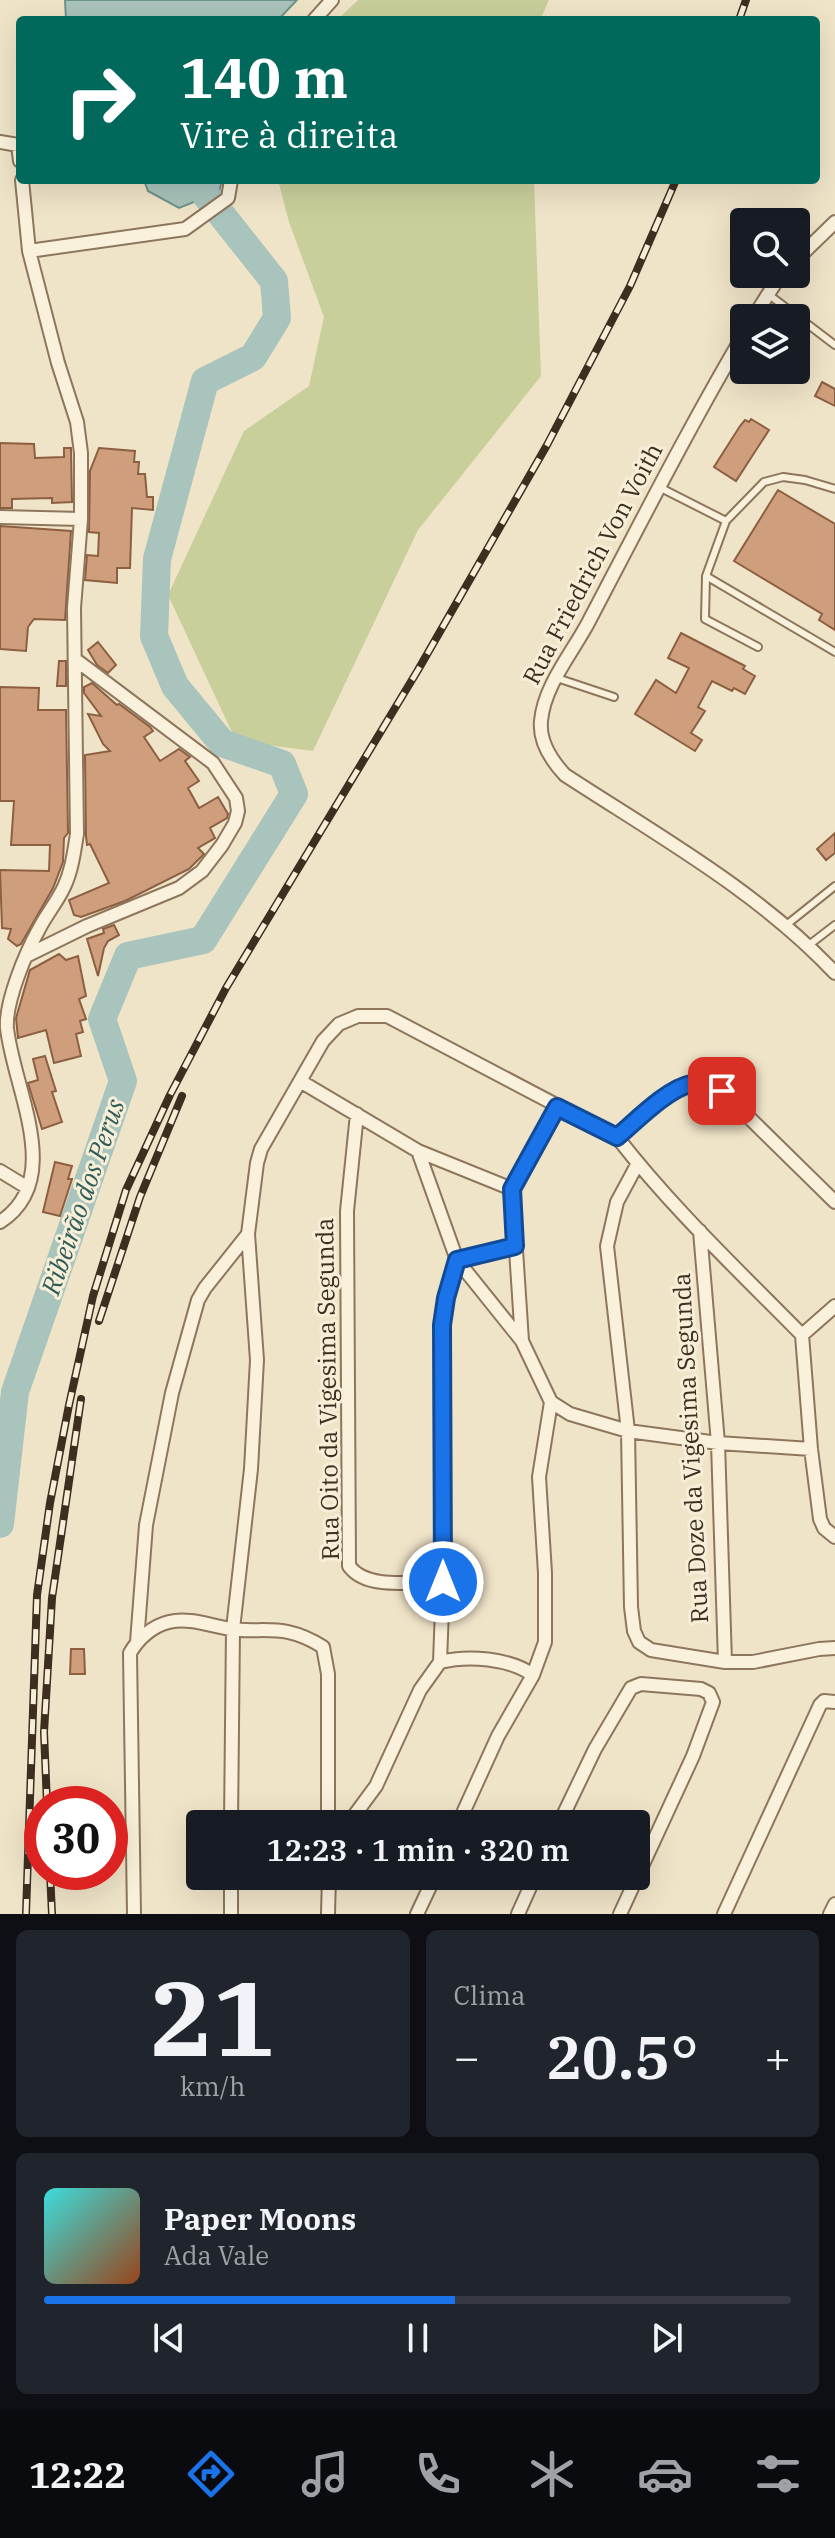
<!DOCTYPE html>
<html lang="pt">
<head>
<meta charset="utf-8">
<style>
	body { margin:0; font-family:"IBM Plex Serif",serif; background:#20242c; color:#f1f3f6; height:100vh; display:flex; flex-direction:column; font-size:30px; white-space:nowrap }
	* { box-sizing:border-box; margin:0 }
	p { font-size:26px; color:#9ea1a6 }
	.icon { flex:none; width:44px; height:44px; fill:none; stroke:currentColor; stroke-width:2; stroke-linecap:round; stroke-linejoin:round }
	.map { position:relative; height:1914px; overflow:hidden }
	.sheet { display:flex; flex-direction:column; gap:16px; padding:16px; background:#0d0f14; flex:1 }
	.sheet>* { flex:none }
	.guide { position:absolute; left:16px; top:16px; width:804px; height:168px; border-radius:8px; box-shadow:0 8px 32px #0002; background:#00695c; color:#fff; overflow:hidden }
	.fabs { position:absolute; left:730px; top:208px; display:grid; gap:16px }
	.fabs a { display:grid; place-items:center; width:80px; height:80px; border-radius:8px; background:#171b24; box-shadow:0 8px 32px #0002; font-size:40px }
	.speed { position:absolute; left:24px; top:1786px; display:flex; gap:16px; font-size:40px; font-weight:700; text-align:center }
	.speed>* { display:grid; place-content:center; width:104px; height:104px; border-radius:50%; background:#171b24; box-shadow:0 8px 32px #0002; line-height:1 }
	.speed .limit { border:12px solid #d22; background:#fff; color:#111 }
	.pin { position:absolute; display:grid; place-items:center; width:68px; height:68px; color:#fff; margin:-34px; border-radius:16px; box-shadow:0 4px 12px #0006 }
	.me { position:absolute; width:88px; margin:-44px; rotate:0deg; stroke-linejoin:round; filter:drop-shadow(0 0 6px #0008) }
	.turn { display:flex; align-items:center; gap:28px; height:168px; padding:0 32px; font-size:36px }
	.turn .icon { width:104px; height:104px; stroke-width:2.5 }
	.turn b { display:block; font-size:56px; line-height:68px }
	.big { font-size:60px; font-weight:600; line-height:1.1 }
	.sheet .widget { flex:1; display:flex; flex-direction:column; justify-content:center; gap:12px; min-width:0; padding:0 28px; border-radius:12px; background:#20242c }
	.sheet .dial { align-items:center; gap:0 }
	.dial b { font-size:104px; line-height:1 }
	.song { display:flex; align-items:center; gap:24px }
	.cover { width:96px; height:96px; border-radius:12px; background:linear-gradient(135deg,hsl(180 70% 55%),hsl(20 70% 35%)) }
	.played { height:8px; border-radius:4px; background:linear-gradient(90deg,#1a73e8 55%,#363941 55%) }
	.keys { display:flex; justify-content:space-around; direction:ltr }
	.heat { display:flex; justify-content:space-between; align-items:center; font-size:44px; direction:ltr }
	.sheet .tiles { flex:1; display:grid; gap:16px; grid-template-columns:1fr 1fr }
	.widget:last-child { grid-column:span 2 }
	.trip { position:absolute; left:186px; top:1810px; width:464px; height:80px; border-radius:8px; background:#171b24; box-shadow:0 8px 32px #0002; font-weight:600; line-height:80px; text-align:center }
	.menu { display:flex; height:128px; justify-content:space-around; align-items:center; background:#090b0e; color:#9ea1a6 }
	.menu .icon { width:56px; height:56px }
	.menu .active { color:#1a73e8 }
	.menu b { font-size:36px; color:#f1f3f6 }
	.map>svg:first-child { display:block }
</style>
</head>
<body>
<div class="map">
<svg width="835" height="1914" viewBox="0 0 835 1914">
	<rect width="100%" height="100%" fill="#f0e4c8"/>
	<path fill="#c9cf9b" d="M358,0h191l-9,20h-203z
		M278,180h256l7,196 -123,154 -105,221 -77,-10 -68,-146 76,-164 65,-45 15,-69 -35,-95z"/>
	<path fill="#a9c4bc" stroke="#6f938a" stroke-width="2" d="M65,0h232l-19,20h-212z
		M144,180h78l-3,12 -40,16 -31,-17z"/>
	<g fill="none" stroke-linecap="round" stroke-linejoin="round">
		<path stroke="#a9c4bc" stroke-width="28" d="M0,1524l15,-132 108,-311 -21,-62 26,-63 75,-16 91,-146 -12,-30 -60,-21 -47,-57 -21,-50 3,-77 48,-178 48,-24 24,-39 -3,-37 -69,-87 -1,-14"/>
	</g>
	<path fill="#cf9f7d" stroke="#8d5f41" stroke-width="2" d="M822,382l13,7v17l-20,-10z
		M751,419l18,11 -33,51 -22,-14 26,-41 5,-6 4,2z
		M0,443l34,1 1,14 29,-1v-9h7l1,54 -20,1v-5l-40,1v9h-12z
		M99,448l36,3 -1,11h5l-1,12h7l2,23h6v13l-21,-2 -2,60h-13v15l-32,-3 2,-25 11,1 1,-23 -10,-1 1,-61z
		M778,490l57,34v106l-16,-10 3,-6 -88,-53z
		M0,526l71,5 -6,89 -31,-1 -6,8 -2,24 -26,-2z
		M681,633l64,33 -2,3 12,7 -10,18 -11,-6 -2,3 -20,-10 -14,26 7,4 -14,22 11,7 -7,11 -60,-37 21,-34 20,13 13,-25 -21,-10z
		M98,642l18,23 -8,8 -11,-8 -9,-15z
		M59,661h7v25h-9z
		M92,683l25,22 2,-1 31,23 3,4 -9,6 16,24 19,-12 11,8 -5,4 14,20 -11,7 11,20 19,-11 10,17 -1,4 -17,10 5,10 -17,10 6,6 -15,15 -64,32 -44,16 -7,-2 -5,-15 40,-17 -19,-39 -3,1 -1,-9 -1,-81 25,-4 -7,-7 -15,-30 13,2 -17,-23v-6z
		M0,687l39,1 -1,22h28l2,123 -4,5 -1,24 -10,26 -32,56 -4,2 -9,-7 3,-10 -9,-1 -2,-58 49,1 1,-26h-39l3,-44h-14z
		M835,833v20l-9,7 -9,-11z
		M114,925l5,10 -11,6 -4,7 -6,28 -11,-37 17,-6 -1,-4z
		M59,954l7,6 12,-4 8,40 -7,3 7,20 -6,2 3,11 -7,2 5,22 -27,7 -8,-33 -28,8 -2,-20 14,-48z
		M45,1056l11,35 -4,1 10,30 -20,7 -14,-46 10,-3 -5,-21z
		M55,1162l17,4 -4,13h4l-12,37 -17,-4z
		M71,1649h13l1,25h-15z"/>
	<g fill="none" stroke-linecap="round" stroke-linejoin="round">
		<g stroke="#8d765c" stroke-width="10">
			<path id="service" d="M768,294l67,51
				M659,487l67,34
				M706,576l129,76
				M758,647l-53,-28 1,-43 20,-55 38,-39 19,-5 22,3 30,9
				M557,678l57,19
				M785,926l50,-40
				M809,945l26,-20"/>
		</g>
		<g stroke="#8d765c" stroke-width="16">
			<path id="minor" d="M314,20l18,-20
				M0,142l18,3 2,16
				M29,251l156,-22 43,-31 3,-18
				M796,260l39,-38
				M753,318l28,-44
				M744,334c-56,95 -105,192 -156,289 -16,30 -44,63 -47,98 -2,21 10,39 24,54 92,60 194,117 270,198
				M0,517l81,2
				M28,955l59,-29 92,-38 23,-17 20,-26 13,-22 3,-12 -2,-13 -23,-35 -137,-103
				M300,1081l118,70 94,38
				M357,1114l-10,97 2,355c18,25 66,15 94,16
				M617,1137c19,-15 51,-49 74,-53 11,-2 22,2 31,7l113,111
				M418,1151l39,109 65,81 29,61 19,12 58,17 90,12 93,6
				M638,1163l-21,39 -10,44 21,185 3,176 3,24 5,11 12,8 74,12h28l66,-13 16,-1
				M0,1171l28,17
				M0,1222c66,-42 13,-134 7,-194 -2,-26 19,-76 32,-99 7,-14 18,-27 25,-42 8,-17 10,-35 13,-53l-3,-226 7,-89v-66l-4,-31 -19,-59 -29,-112 -7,-71
				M700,1231l18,212 7,219
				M802,1335l33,-29
				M522,1341l-10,-152 45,-82
				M137,1642l9,-117 26,-132 26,-93 7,-12 43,-54
				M440,1662l3,-80 -1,-257 4,-27 11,-38 58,-14
				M533,1675l12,-33v-69l-6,-96 12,-75
				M231,1824l2,-195 18,-160 6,-109 -9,-126 9,-71 4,-14 62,-108 16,-17 19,-8h29l230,121c55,71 122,134 185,198l9,114 9,70 4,9 11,9
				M348,1824l28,-38 44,-96 20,-28c28,-7 69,-4 93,13l-35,61 -40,88
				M559,1824l36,-75 36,-61 10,-4 60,5 8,4 4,9 -20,54 -73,158
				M134,1914l-4,-261c8,-14 22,-27 39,-31 20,-5 42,4 62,7 19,3 39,-1 57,3 14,3 24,8 35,15l5,27v150
				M231,1914v-38
				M328,1914l1,-38
				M417,1914l18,-38
				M518,1914l17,-38
				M724,1914l96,-209 4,-4 11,1
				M830,1914l5,-10"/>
		</g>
		<use href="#service" stroke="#faf1dc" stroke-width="6"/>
		<use href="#minor" stroke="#faf1dc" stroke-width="12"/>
		<g stroke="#3d2e20" stroke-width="8">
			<path id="rail" d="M739,20l7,-20
				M99,1321l41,-124 42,-101
				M47,1804l-3,-72 8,-134 29,-199
				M50,1872l2,42
				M26,1914l11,-319 13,-92 19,-98 24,-109 33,-106 44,-95 56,-107 192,-318 129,-225 83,-159 46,-106"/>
		</g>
		<use href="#rail" stroke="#f7eed8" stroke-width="5" stroke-dasharray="15" stroke-linecap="butt"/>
	</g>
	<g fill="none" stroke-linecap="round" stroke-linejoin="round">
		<g stroke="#114b97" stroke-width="20">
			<path id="route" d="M443,1582l-1,-257 4,-27 11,-38 58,-14 -3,-57 45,-82 60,30c18,-15 51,-49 74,-53 11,-2 22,2 31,7"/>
		</g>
		<use href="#route" stroke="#1a73e8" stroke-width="14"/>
	</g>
	<g text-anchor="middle" stroke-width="6" stroke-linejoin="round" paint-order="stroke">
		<g font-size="24" fill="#3d2e20" stroke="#f7eed8">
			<text transform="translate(593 564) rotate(-62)" y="8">Rua Friedrich Von Voith</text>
			<text transform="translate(328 1389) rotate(-91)" y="8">Rua Oito da Vigesima Segunda</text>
			<text transform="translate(691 1448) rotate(-93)" y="8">Rua Doze da Vigesima Segunda</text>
		</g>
		<g font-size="26" font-style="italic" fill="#2f5d5a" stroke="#f7eed8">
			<text transform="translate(83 1197) rotate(-71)" y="9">Ribeirão dos Perus</text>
		</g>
	</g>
</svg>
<div class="fabs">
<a><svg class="icon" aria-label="search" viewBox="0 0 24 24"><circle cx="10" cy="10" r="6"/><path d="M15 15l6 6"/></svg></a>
<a><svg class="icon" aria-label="layers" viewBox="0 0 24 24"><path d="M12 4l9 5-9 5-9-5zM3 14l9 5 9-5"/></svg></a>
</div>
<div class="speed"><div class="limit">30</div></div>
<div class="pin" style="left:722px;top:1091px;background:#d93025"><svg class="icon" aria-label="arrive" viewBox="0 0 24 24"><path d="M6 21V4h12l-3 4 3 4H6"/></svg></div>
<svg class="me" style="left:443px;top:1582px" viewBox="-20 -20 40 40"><circle r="17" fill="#1a73e8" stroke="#fff" stroke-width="3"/><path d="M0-11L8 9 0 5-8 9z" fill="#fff"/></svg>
<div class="trip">12:23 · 1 min · 320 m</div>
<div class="guide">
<div class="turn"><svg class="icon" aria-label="right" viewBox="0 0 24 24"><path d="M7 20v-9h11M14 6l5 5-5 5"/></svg><div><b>140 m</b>Vire à direita</div></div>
</div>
</div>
<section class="sheet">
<div class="tiles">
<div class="widget dial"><b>21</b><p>km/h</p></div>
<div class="widget"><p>Clima</p>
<div class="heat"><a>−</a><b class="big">20.5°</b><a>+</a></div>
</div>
<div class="widget">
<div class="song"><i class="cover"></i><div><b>Paper Moons</b><p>Ada Vale</p></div></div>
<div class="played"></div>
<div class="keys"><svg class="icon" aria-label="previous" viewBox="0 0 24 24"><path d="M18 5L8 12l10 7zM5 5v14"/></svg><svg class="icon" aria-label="pause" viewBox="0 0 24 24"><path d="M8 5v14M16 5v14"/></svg><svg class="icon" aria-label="next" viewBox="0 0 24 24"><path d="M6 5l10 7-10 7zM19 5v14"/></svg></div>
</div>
</div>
</section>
<nav class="menu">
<b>12:22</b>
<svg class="icon active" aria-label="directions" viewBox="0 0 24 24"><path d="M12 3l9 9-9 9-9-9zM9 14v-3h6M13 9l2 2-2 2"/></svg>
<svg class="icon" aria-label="music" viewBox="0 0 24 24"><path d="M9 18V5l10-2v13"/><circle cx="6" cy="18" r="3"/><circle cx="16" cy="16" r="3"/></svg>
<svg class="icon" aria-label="phone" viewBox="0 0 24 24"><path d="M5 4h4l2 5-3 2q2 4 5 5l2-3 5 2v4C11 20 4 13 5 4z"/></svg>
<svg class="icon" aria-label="climate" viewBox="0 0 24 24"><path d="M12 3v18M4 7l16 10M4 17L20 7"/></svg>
<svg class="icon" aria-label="car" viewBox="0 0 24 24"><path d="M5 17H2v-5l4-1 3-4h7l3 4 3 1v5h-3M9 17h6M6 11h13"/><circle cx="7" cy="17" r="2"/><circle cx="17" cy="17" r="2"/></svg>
<svg class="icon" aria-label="filters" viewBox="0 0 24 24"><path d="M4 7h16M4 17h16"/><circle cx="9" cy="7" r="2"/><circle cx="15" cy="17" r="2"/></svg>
</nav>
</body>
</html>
